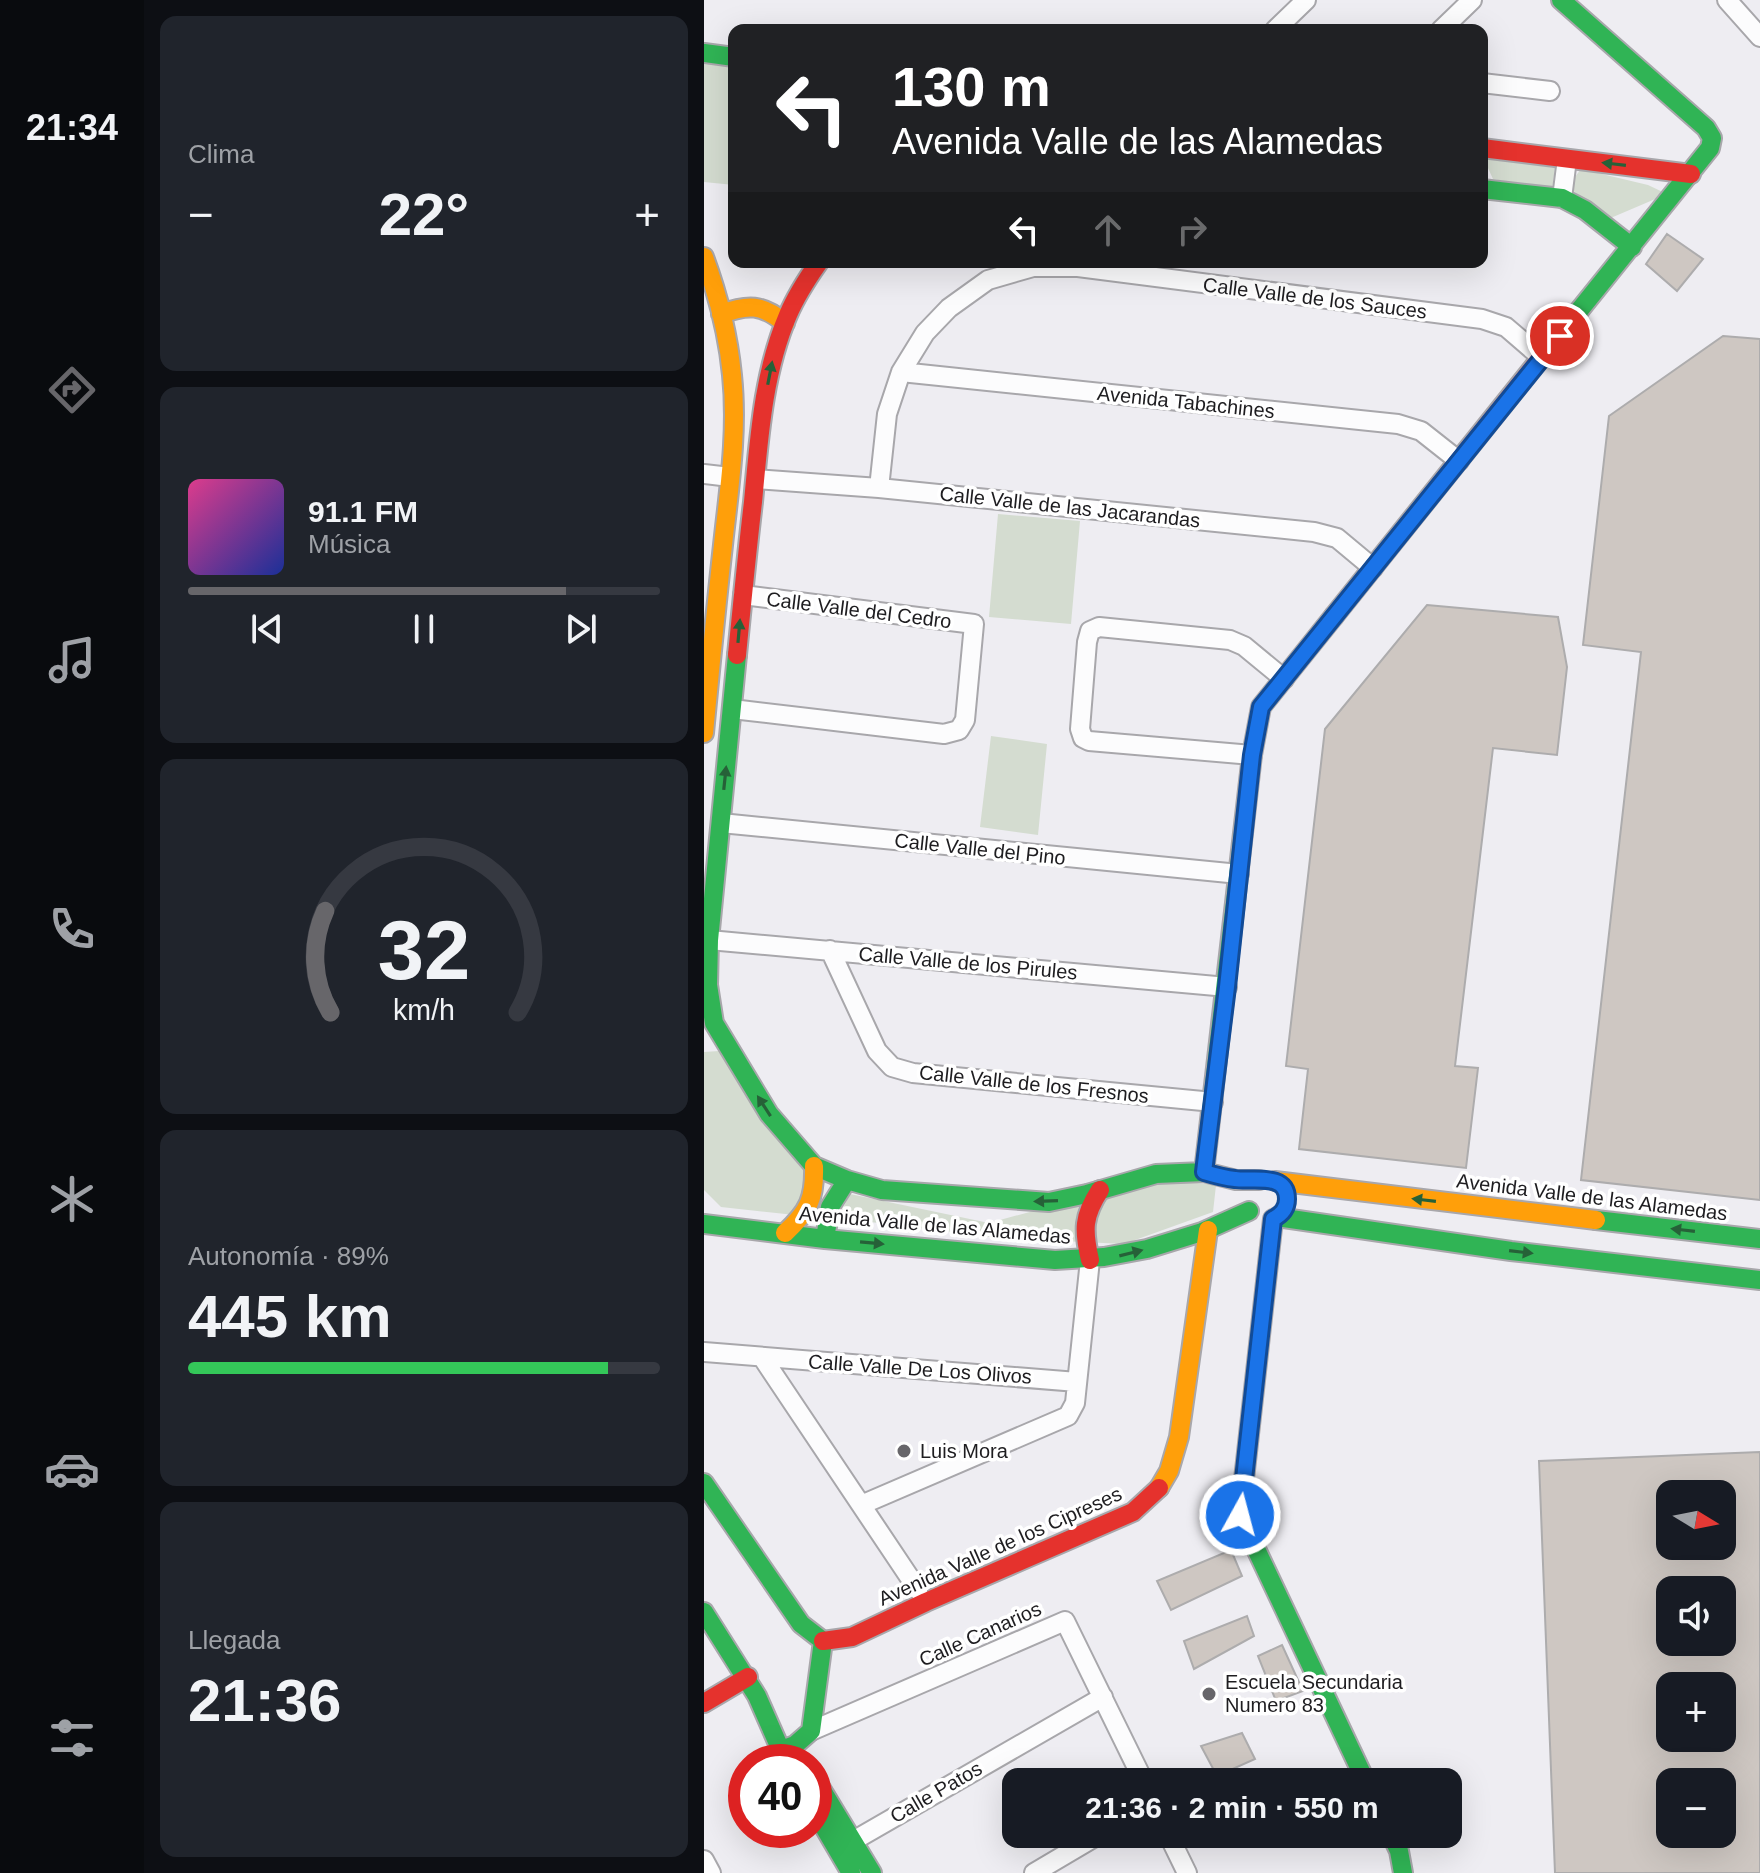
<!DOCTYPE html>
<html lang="es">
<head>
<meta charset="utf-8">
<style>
	body { margin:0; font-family:Arial,sans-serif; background:#20242c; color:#f1f3f6; height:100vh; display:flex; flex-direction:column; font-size:30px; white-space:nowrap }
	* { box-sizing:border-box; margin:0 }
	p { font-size:26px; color:#9ea1a6 }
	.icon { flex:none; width:44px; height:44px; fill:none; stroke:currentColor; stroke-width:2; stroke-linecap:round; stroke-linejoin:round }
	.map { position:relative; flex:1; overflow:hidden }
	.drawer { display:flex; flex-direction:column; gap:16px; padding:16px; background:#0d0f14; width:560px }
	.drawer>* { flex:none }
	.guide { position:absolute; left:24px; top:24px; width:760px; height:244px; border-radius:16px; box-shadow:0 8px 32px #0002; background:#202124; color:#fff; overflow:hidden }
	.needle { width:52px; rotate:100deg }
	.fabs { position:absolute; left:952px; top:1480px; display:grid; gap:16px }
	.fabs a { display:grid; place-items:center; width:80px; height:80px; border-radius:16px; background:#171b24; box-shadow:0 8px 32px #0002; font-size:40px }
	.speed { position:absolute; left:24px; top:1744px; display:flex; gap:16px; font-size:40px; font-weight:700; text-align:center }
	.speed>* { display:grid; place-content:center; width:104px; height:104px; border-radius:50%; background:#171b24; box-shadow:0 8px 32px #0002; line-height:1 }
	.speed .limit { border:12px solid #d22; background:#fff; color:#111 }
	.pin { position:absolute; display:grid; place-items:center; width:68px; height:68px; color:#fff; margin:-34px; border:4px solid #fff; border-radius:50%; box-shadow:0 2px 8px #0007 }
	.me { position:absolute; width:88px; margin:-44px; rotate:7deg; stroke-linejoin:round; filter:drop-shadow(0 0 6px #0008) }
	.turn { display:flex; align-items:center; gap:28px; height:168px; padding:0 32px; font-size:36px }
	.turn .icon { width:104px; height:104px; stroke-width:2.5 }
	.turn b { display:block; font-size:56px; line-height:68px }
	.lanes { display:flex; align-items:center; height:76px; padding:0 32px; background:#0003; justify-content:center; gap:40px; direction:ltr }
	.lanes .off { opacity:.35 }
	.big { font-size:60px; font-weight:700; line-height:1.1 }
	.drawer .card { flex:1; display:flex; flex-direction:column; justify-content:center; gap:12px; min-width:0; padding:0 28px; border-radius:16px; background:#20242c }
	.drawer .dial { align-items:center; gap:0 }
	.dial svg { height:208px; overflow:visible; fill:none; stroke:#363941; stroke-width:7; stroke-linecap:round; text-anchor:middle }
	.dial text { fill:#f1f3f6; stroke:none }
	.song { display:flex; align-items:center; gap:24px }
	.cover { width:96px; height:96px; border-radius:12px; background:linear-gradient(135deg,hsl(330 70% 55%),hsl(230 70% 35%)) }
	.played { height:8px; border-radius:4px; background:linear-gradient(90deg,#67666a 80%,#363941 80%) }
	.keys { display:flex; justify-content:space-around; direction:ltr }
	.heat { display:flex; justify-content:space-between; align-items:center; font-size:44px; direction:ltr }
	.charge { height:12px; border-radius:6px; background:linear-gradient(90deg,#34c759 89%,#363941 0) }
	.trip { position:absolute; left:298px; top:1768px; width:460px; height:80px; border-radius:16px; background:#171b24; box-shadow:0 8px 32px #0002; font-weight:700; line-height:80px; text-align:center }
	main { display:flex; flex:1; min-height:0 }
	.tab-bar { display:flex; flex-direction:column; width:144px; justify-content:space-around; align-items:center; background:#090b0e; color:#9ea1a6 }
	.tab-bar .icon { width:56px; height:56px }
	.tab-bar .active { color:#67666a }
	.tab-bar b { font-size:36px; color:#f1f3f6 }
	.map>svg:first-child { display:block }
</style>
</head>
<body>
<main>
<nav class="tab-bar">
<b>21:34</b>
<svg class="icon active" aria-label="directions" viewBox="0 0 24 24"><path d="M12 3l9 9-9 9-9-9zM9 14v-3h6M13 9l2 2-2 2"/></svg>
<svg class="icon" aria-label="music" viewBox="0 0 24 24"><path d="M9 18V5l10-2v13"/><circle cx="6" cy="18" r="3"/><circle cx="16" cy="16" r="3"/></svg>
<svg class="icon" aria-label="phone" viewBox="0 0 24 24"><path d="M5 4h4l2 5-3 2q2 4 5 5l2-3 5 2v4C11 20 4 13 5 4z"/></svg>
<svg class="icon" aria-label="climate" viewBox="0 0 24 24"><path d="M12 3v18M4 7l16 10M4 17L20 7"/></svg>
<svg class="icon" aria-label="car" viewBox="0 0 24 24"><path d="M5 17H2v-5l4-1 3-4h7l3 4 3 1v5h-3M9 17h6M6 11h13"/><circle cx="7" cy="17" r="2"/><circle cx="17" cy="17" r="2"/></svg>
<svg class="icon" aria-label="filters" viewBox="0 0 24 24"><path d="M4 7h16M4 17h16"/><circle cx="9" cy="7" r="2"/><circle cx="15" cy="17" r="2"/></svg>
</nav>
<section class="drawer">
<div class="card"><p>Clima</p>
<div class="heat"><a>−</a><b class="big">22°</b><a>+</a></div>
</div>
<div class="card">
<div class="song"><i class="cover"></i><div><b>91.1 FM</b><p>Música</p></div></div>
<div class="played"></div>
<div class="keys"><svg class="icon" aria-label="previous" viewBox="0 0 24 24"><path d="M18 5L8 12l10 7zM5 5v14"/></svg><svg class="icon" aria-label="pause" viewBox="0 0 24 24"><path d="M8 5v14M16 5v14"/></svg><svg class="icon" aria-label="next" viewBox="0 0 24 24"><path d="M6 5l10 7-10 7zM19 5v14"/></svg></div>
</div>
<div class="card dial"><svg viewBox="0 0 100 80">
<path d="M14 69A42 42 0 1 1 86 69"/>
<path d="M14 69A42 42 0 0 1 12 30" stroke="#67666a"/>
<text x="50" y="56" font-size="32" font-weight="700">32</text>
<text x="50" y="72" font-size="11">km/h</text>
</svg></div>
<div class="card"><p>Autonomía · 89%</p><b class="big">445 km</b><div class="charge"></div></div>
<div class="card"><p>Llegada</p><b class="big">21:36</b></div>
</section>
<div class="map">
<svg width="1056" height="1873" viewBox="0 0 1056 1873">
	<rect width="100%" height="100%" fill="#eeedf2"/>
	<path fill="#d4dcd0" d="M0,59l30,5v121l-30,-3z
		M779,157l72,11 -3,22 -59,-11z
		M877,169l67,16 19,9 -61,26 -38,-34z
		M294,514l82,7 -9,103 -82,-7z
		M287,736l56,8 -9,91 -58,-8z
		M15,1051l93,125 -17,39 -74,-8 -17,-17v-138z
		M474,1181l38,4 -3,27 -89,32 -125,-6 -161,-20 12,-24 139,29 147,-40z"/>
	<path fill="#cec7c2" stroke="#adacad" stroke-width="2" fill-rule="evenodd" d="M963,234l36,25 -26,32 -31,-27z
		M1019,336l37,3v861l-179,-20 60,-528 -58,-7 26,-229z
		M723,605l131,12 9,50 -10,88 -64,-7 -38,318 23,2 -12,100 -167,-19 9,-80 -22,-3 39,-337z
		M1056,1452v421h-205l-16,-412zM966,1494h52v52h-52zM966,1590h52v52h-52zM966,1686h52v52h-52zM966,1782h52v52h-52z
		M527,1550l11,26 -71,34 -14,-29z
		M543,1616l7,20 -60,33 -10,-28z
		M578,1645l21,46 -27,10 -18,-45z
		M538,1733l13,26 -38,17 -16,-30z"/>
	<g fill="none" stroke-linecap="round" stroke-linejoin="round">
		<g stroke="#a8a7ab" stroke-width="22">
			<path id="street" d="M1023,0l33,37
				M571,30l31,-30
				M737,30l31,-30
				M778,83l68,8
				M858,198l5,-39
				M197,372l497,52 23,7 38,30
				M0,474l26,3
				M52,479l123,9 435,44 23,6 36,30
				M175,488l8,-74 14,-42 24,-39 24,-25 39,-28 45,-13h45l404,52 24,8 36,31
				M28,709l212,25 15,-4 6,-10 9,-96 -231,-29
				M548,755l-163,-14 -6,-3 -3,-9 7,-87 3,-11 9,-4 131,13 14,6 40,33
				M17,823l518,51
				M5,940l518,47
				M126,950l47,101 15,16 21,6 300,29
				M0,1352l373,30
				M58,1357l156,233
				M157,1505l207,-89 7,-13 15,-143
				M107,1731l254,-110 79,161
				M464,1834l19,39
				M149,1841l250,-144
				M0,1860l7,13
				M330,1873l66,-39"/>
		</g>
		<g stroke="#a8a7ab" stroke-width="22">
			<path id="fast" d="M0,53l30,4
				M778,189l80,9 23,12 47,37
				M841,353l165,-205 2,-10 -6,-10 -145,-128
				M33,655l-28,285 -1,45 6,38 55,91 45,52 33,14 35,10 167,12 38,-8 69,-20 48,-2 32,8h23
				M500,1172l48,-417 9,-48 73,-91
				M573,1217l234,34 249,29
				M569,1219l-33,296 126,267
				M892,1220l164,19
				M0,1224l121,15 230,21 49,-3 43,-8 55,-17 47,-21
				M121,1239l5,-32 17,-27
				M0,1483l97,141 22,17
				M0,1612l53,84 29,66
				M75,1751l16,-6 16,-14 12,-90
				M110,1777l58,96
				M110,1810l37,63
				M687,1834l8,17 4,22"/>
		</g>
		<g stroke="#a8a7ab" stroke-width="22">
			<path id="slow" d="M0,257c14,38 24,77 28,118 6,57 -3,114 -9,170 -7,63 -13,125 -19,188
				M17,314c27,-10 41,-10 64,9
				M571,1181l321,39
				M81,1233c24,-22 30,-35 29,-67
				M455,1488l10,-17 10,-34 29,-207"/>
		</g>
		<g stroke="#a8a7ab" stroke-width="22">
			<path id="jam" d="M778,148l209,26
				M630,616l211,-263
				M33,655c5,-51 10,-102 16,-153 6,-63 10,-129 35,-187 8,-19 19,-36 31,-53
				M386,1260c-7,-30 -7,-44 10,-70
				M119,1641l29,-4 74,-35 207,-90 26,-24
				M0,1703l44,-26"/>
		</g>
		<use href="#street" stroke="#fcfcfd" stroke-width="18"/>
		<use href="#fast" stroke="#30b455" stroke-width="18"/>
		<use href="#slow" stroke="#ff9f0a" stroke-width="18"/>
		<use href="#jam" stroke="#e5322d" stroke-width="18"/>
	</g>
	<defs><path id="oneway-solid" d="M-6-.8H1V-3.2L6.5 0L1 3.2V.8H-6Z" transform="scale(2)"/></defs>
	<g fill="#266138">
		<use href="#oneway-solid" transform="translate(910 164) rotate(-173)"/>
		<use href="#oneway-solid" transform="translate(66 373) rotate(-79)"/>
		<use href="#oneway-solid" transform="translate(35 631) rotate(-85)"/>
		<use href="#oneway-solid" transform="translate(21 778) rotate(-84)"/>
		<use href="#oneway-solid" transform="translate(60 1106) rotate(-123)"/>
		<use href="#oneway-solid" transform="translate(720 1200) rotate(-173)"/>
		<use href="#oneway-solid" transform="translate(342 1201) rotate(178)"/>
		<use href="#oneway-solid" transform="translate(979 1230) rotate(-173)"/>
		<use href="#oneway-solid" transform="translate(168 1243) rotate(5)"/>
		<use href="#oneway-solid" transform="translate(817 1252) rotate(7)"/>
		<use href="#oneway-solid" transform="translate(427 1253) rotate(-14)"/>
	</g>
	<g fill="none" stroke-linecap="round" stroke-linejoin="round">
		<g stroke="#114b97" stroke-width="20">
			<path id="route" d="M536,1515l33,-296c8,-4 14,-10 14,-20 0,-27 -35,-17 -52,-20 -11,-1 -21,-4 -31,-7l23,-185 25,-232 9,-48 299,-371"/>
		</g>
		<use href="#route" stroke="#1a73e8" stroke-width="14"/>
	</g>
	<g fill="#67666a" stroke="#fff" stroke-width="3">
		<circle cx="200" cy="1451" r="8"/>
		<circle cx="505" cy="1694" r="8"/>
	</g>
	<g text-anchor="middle" stroke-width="7" stroke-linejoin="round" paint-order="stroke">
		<g font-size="20" fill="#1e1d20" stroke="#fff">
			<text transform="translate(611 298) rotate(7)" y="7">Calle Valle de los Sauces</text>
			<text transform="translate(482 402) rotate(6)" y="7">Avenida Tabachines</text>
			<text transform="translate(366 507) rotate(6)" y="7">Calle Valle de las Jacarandas</text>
			<text transform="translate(155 610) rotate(7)" y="7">Calle Valle del Cedro</text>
			<text transform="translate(276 849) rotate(6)" y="7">Calle Valle del Pino</text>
			<text transform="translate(264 963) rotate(5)" y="7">Calle Valle de los Pirules</text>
			<text transform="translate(330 1084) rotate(6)" y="7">Calle Valle de los Fresnos</text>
			<text transform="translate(888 1197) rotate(7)" y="7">Avenida Valle de las Alamedas</text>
			<text transform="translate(231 1225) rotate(5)" y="7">Avenida Valle de las Alamedas</text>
			<text transform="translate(216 1369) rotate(4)" y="7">Calle Valle De Los Olivos</text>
			<text transform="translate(296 1546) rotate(-24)" y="7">Avenida Valle de los Cipreses</text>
			<text transform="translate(276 1634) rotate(-24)" y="7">Calle Canarios</text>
			<text transform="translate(232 1792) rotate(-30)" y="7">Calle Patos</text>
		</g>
		<g font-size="20" fill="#1e1d20" stroke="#fff" text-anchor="start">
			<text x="216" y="1458">Luis Mora</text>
			<text x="521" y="1689">Escuela Secundaria<tspan x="521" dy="23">Numero 83</tspan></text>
		</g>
	</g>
</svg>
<div class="fabs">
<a><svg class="needle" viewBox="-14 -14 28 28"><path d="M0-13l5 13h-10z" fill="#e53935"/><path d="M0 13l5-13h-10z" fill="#9ea1a6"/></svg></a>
<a><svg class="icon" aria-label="sound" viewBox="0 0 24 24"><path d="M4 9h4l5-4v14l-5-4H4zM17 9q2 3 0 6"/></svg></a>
<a>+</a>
<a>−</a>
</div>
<div class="speed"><div class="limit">40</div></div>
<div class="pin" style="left:856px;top:336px;background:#d93025"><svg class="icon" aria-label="arrive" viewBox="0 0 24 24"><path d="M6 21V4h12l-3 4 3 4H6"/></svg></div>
<svg class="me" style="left:536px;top:1515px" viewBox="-20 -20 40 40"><circle r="17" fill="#1a73e8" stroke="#fff" stroke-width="3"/><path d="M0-11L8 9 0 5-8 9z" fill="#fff"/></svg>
<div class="trip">21:36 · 2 min · 550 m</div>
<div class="guide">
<div class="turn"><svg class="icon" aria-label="left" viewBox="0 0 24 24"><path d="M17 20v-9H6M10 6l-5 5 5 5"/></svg><div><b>130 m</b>Avenida Valle de las Alamedas</div></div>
<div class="lanes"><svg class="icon" aria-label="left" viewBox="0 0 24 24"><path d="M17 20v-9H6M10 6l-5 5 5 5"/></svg><svg class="icon off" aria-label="ahead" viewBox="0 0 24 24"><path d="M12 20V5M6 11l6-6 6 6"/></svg><svg class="icon off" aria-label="right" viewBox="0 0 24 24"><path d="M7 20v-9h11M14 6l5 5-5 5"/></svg></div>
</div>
</div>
</main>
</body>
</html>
